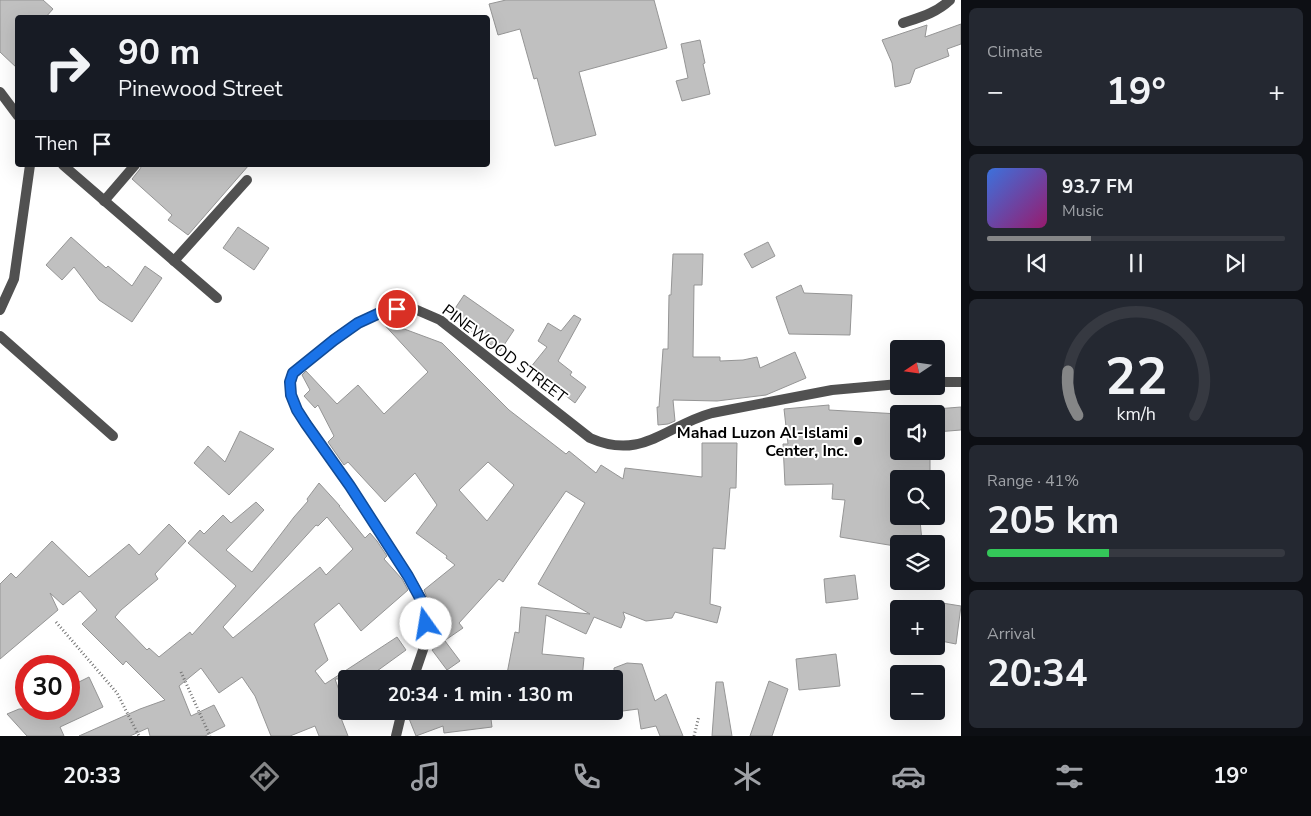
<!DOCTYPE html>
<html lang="en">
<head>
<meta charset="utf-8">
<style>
	body { margin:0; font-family:"Nunito Sans",sans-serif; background:#242831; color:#f1f3f6; height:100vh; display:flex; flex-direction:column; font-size:19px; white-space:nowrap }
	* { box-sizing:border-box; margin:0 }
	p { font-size:16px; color:#9ea1a6 }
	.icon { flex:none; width:28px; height:28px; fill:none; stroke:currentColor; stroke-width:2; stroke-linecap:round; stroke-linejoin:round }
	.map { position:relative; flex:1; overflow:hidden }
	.sheet { display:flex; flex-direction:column; gap:8px; padding:8px; background:#0d0f14; width:350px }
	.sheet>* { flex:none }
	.banner { position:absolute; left:15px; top:15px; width:475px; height:152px; border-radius:5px; box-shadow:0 5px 20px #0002; background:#171b24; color:#f1f3f6; overflow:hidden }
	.needle { width:32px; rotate:257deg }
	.buttons { position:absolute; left:890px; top:340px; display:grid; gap:10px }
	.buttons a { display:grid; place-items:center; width:55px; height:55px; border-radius:5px; background:#171b24; box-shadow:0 5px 20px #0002; font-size:25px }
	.speed { position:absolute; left:15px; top:655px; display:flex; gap:10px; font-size:25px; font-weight:700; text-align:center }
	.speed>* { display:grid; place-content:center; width:65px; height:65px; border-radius:50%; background:#171b24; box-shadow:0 5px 20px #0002; line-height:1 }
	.speed .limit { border:8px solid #d22; background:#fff; color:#111 }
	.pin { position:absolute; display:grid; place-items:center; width:42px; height:42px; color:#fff; margin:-21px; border:2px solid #fff; border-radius:50%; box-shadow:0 1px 5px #0007 }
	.me { position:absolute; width:55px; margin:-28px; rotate:347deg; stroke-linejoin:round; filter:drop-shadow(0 0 4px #0008) }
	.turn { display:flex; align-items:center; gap:18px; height:105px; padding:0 20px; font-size:22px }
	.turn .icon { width:65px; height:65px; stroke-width:2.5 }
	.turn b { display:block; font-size:35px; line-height:42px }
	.then { display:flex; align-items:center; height:48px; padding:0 20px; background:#0003; gap:10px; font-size:19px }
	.big { font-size:38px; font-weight:700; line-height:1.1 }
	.sheet .card { flex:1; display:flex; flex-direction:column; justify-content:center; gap:8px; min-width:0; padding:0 18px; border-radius:8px; background:#242831 }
	.sheet .dial { align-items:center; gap:0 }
	.dial svg { height:130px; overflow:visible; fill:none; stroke:#363941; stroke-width:7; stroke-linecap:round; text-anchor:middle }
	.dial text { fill:#f1f3f6; stroke:none }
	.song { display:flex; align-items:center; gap:15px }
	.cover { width:60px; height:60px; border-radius:8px; background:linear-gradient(135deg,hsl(220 70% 55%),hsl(320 70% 35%)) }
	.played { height:5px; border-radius:2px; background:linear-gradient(90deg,#858687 35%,#363941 35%) }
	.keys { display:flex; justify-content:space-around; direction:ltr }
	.heat { display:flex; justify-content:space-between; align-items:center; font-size:28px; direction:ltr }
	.charge { height:8px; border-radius:4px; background:linear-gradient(90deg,#34c759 41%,#363941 0) }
	.trip { position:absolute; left:338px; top:670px; width:285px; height:50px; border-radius:5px; background:#171b24; box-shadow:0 5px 20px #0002; font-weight:700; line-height:50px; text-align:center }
	.tabs { display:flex; height:80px; justify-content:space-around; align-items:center; background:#090b0e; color:#9ea1a6 }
	.tabs .icon { width:35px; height:35px }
	.tabs .selected { color:#858687 }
	.tabs b { font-size:22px; color:#f1f3f6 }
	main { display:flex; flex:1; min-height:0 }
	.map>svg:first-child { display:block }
</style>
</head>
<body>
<main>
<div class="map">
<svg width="961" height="736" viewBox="0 0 961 736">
	<rect width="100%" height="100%" fill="#fff"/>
	<path fill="#c0c0c0" stroke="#959595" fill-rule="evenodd" d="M0,0h43l10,9 -8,9h-27v51l-18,-17z
		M506,0h148l13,48 -88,24 17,63 -41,11 -18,-68 -3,1 -14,-50 -22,6 -9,-31z
		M961,24v20l-14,5 2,7 -34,13 -5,14 -15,4 -3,-24 -10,-23 45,-15 -2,12z
		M700,40l5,23 -2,1 7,30 -28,7 -6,-20 12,-3 -7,-34z
		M142,165h107l-61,70 -20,-15 4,-5 -40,-36 8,-10z
		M238,227l31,21 -15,22 -31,-22z
		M71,237l35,31 2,-2 24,20 13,-20 17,12 -30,44 -33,-22 -25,-33 -12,13 -16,-15z
		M768,242l7,14 -23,12 -8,-14z
		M673,254h30l-1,31h-8l-1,72h27v4l23,-1 14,-3 3,11 35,-16 11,26 -40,17 -49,6 -44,-1 2,21 -7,3 -10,1 -1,-18h2l4,-58h5l1,-54h2z
		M801,285l3,8 48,2 -2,40 -61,-1 -13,-37z
		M464,295l50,35 -14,21 -50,-35z
		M574,315l7,4 -23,42 14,11 -2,3 16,12 -11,16 -45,-35 17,-21 -9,-6 10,-18 13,8z
		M380,320l62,23 67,67 57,44 3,-3 27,22 5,-8 22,14 2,-11 77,9v-34h35l-1,45h-6l-5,61 -12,-1 -3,56 11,3 -4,16 -42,-11 -3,6 -26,3 -23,-9 2,6 -4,10 -27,-11 -8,17 -40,-19 -4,39 42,4 -2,21h-76l9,-47 4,1 2,-26 69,7 -52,-30 47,-81 -19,-12 -63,91 -4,-3 -40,44 4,5 -19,13 -11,-17 -2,-10 6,-4 -9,-10 -4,-10 31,-25 -9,-7 1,-2 -31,-23 21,-28 -22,-32 -30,29 -37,-40 -4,3 -16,-23 6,-6 -16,-31 -3,3 -11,-12 6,-6 -8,-15 4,-4 31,33 21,-19 26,29 44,-42zM488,462l26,23 -27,36 -28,-31z
		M829,405v5l70,4v37h31v28h-31v37h17v4h4l2,22 -23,2 -4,2 -55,-9 5,-37 -13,-1 1,-15 -48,1 -2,-41h5l-4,-35z
		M961,407v23l-25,2v-23z
		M240,431l34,18 -45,46 -35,-32 14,-17 17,16z
		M319,483l21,23h-1l26,32 5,-5 7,8 10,15 -3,3 18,20 6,11 -47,41 -22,-28 -25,21 14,36 -13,11 10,13 72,-47 9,13 -29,21 5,8h-47l11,31 -7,3 9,23h-29l-4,-10 -25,10h-19l-16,-40 -13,-19 -23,16 -18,-25 -22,18 12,30 23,-11 11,21 -20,10h-55l-2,-8 -18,8h-51l61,-27 25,-9 -39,-39 -3,4 -41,-41 15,-14 -17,-19 -17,14 -13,-12 8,17 -58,49v-75l11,-11 5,5 36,-37 37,36 40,-33 10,11 30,-31 17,17 -31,33 3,5 -37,31 -6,7 32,33 2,-2 10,9 31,-25 2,3 44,-49 -48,-43 12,-13 4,4 19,-19 8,8 25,-21 8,8 -38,40 26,22 42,-55 14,-16 -1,-2zM327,517l26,32 -27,26 -6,-8 -87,71 -10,-11 93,-102 2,1z
		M855,575l3,24 -32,4 -2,-24z
		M936,602l25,4 -5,38 -20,-4z
		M445,641l15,20 -13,9 -15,-20z
		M836,654l4,32 -41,4 -3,-31z
		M627,663l15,1 13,37 11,-7 17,42h-23l-4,-10 -15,3 -3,-20 -23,3 -1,-44z
		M89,677l14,30 -43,20 4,9h-37l-20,-22 12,-5h50v-22z
		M769,681l19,8 -16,47h-22z
		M716,682h7l9,54h-20z
		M409,711h21l2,5 36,-4 6,8 1,-9h15l2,16 -48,6 -1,-7 -27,10 -8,-20z"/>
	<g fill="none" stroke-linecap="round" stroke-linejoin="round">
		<path stroke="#737373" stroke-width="3" stroke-dasharray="1 2.5" stroke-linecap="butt" d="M56,622l61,71 22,43
			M181,672l29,64
			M694,736l5,-20"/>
		<path stroke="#515151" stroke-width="10" d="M104,201l31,-36
			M174,261l73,-81"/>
		<path stroke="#515151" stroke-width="10" d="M903,23c18,-6 33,-10 47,-23
			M0,92l18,24
			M63,165l154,133
			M0,310l14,-31 16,-114
			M0,336l113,100
			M936,382h25
			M413,679l12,-35 1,-21 -5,-25 -13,-22 -58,-90 -53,-76 -6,-15v-13l2,-9 40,-33 25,-17 26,-12 26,-4 30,13 150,118c52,23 75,-12 122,-25l120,-23 67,-6
			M396,736l6,-25"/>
	</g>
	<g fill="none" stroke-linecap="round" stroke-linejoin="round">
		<g stroke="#114b97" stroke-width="12">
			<path id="route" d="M397,309l-13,2 -26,12 -24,17 -41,33 -3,9 1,13 6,15 9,14 44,62 58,90 12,22 6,26"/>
		</g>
		<use href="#route" stroke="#1a73e8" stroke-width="9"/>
	</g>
	<circle fill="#000" stroke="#fff" stroke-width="2" cx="858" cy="441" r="5"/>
	<g text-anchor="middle" stroke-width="4" stroke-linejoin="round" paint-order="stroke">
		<g font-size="16" fill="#000" stroke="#fff">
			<text transform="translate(505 353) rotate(37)" y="6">PINEWOOD STREET</text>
		</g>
		<g font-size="16" font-weight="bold" fill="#000" stroke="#fff" text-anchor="end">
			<text x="848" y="438">Mahad Luzon Al-Islami<tspan x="848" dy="18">Center, Inc.</tspan></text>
		</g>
	</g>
</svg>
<div class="buttons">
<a><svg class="needle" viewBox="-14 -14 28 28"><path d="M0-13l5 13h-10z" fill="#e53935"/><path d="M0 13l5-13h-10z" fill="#9ea1a6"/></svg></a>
<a><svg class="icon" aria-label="sound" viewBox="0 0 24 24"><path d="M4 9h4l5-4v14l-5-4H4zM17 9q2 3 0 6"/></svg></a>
<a><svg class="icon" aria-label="search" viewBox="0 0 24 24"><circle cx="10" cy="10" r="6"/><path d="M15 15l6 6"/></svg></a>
<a><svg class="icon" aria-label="layers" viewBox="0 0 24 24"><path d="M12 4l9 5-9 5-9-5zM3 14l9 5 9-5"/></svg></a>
<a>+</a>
<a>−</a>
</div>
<div class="speed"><div class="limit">30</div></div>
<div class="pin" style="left:397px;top:309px;background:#d93025"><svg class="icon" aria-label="arrive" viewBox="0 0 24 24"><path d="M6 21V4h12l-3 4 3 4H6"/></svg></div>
<svg class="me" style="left:426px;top:624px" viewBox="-20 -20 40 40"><circle r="19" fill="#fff"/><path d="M0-13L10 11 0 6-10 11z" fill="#1a73e8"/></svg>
<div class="trip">20:34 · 1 min · 130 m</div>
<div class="banner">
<div class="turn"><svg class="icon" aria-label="right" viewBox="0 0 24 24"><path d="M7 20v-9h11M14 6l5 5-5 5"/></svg><div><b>90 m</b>Pinewood Street</div></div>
<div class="then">Then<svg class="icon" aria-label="arrive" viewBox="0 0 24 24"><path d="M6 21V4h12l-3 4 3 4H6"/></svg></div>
</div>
</div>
<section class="sheet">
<div class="card"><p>Climate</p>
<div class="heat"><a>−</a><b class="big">19°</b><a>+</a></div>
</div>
<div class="card">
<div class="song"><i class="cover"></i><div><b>93.7 FM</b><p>Music</p></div></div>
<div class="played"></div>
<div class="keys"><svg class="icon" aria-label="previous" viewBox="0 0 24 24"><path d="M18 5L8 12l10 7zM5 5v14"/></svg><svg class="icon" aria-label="pause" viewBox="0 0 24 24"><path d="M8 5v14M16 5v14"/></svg><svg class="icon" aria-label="next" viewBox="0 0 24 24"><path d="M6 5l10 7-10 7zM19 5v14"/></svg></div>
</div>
<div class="card dial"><svg viewBox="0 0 100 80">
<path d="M14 69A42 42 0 1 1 86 69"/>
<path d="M14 69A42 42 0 0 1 8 42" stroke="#858687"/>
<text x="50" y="56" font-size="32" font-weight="700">22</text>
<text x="50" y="72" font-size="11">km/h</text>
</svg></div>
<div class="card"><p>Range · 41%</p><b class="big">205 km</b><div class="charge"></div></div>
<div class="card"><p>Arrival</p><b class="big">20:34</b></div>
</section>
</main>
<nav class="tabs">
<b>20:33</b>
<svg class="icon selected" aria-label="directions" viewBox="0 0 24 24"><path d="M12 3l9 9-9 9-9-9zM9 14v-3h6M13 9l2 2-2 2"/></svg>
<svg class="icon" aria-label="music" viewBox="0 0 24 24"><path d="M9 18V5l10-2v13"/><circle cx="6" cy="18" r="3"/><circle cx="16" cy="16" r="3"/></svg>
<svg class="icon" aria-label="phone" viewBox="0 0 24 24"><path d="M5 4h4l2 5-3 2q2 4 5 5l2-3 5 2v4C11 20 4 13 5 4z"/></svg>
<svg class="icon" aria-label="climate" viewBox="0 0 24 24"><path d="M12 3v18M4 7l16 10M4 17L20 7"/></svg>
<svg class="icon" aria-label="car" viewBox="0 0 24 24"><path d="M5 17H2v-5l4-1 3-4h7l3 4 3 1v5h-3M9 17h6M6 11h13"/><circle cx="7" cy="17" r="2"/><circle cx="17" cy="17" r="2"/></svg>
<svg class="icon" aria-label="filters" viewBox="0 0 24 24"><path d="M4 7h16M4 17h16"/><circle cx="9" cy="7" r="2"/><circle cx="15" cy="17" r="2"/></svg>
<b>19°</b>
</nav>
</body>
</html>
